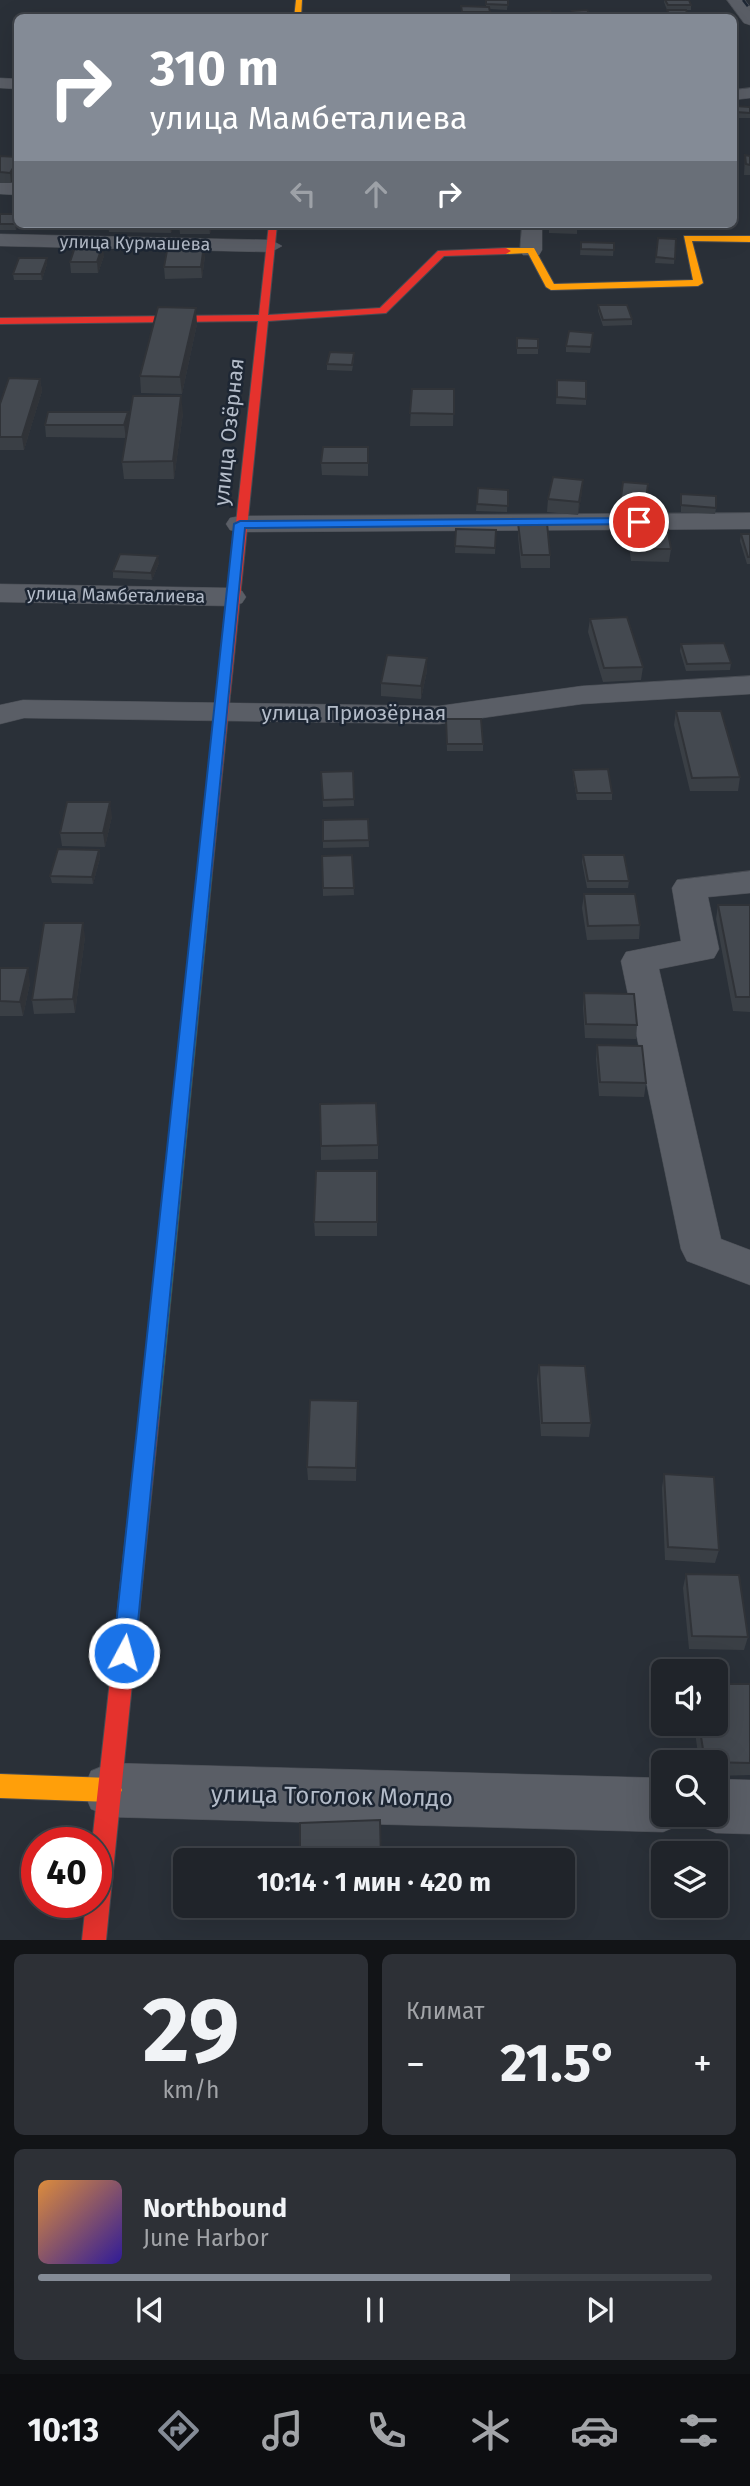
<!DOCTYPE html>
<html lang="ru">
<head>
<meta charset="utf-8">
<style>
	body { margin:0; font-family:"Fira Sans",sans-serif; background:#2d3036; color:#f1f3f6; height:100vh; display:flex; flex-direction:column; font-size:26px; white-space:nowrap }
	* { box-sizing:border-box; margin:0 }
	p { font-size:23px; color:#a2a4a8 }
	.icon { flex:none; width:38px; height:38px; fill:none; stroke:currentColor; stroke-width:2; stroke-linecap:round; stroke-linejoin:round }
	.map { position:relative; height:1940px; overflow:hidden }
	.panel { display:flex; flex-direction:column; gap:14px; padding:14px; background:#121417; flex:1 }
	.panel>* { flex:none }
	.top-card { position:absolute; left:14px; top:14px; width:723px; height:214px; border-radius:10px; box-shadow:0 7px 28px #0002,0 0 0 2px #3d4147; background:#848b96; color:#fff; overflow:hidden }
	.controls { position:absolute; left:651px; top:1659px; display:grid; gap:14px }
	.controls a { display:grid; place-items:center; width:77px; height:77px; border-radius:10px; background:#20242a; box-shadow:0 7px 28px #0002,0 0 0 2px #3d4147; font-size:35px }
	.speed { position:absolute; left:21px; top:1827px; display:flex; gap:14px; font-size:35px; font-weight:700; text-align:center }
	.speed>* { display:grid; place-content:center; width:91px; height:91px; border-radius:50%; background:#20242a; box-shadow:0 7px 28px #0002,0 0 0 2px #3d4147; line-height:1 }
	.speed .limit { border:10px solid #d22; background:#fff; color:#111 }
	.pin { position:absolute; display:grid; place-items:center; width:60px; height:60px; color:#fff; margin:-30px; border:4px solid #fff; border-radius:50%; box-shadow:0 2px 7px #0007 }
	.me { position:absolute; width:77px; margin:-38px; rotate:6deg; stroke-linejoin:round; filter:drop-shadow(0 0 5px #0008) }
	.turn { display:flex; align-items:center; gap:24px; height:147px; padding:0 21px; font-size:32px }
	.turn .icon { width:91px; height:91px; stroke-width:2.5 }
	.turn b { display:block; font-size:49px; line-height:60px }
	.lanes { display:flex; align-items:center; height:66px; padding:0 21px; background:#0003; justify-content:center; gap:35px; direction:ltr }
	.lanes .off { opacity:.35 }
	.big { font-size:52px; font-weight:700; line-height:1.1 }
	.panel .tile { flex:1; display:flex; flex-direction:column; justify-content:center; gap:10px; min-width:0; padding:0 24px; border-radius:10px; background:#2d3036 }
	.panel .dial { align-items:center; gap:0 }
	.dial b { font-size:91px; line-height:1 }
	.song { display:flex; align-items:center; gap:21px }
	.cover { width:84px; height:84px; border-radius:10px; background:linear-gradient(135deg,hsl(30 70% 55%),hsl(250 70% 35%)) }
	.played { height:7px; border-radius:4px; background:linear-gradient(90deg,#848b96 70%,#3d4147 70%) }
	.keys { display:flex; justify-content:space-around; direction:ltr }
	.heat { display:flex; justify-content:space-between; align-items:center; font-size:38px; direction:ltr }
	.panel .tiles { flex:1; display:grid; gap:14px; grid-template-columns:1fr 1fr }
	.tile:last-child { grid-column:span 2 }
	.trip { position:absolute; left:173px; top:1848px; width:402px; height:70px; border-radius:10px; background:#20242a; box-shadow:0 7px 28px #0002,0 0 0 2px #3d4147; font-weight:700; line-height:70px; text-align:center }
	.tabs { display:flex; height:112px; justify-content:space-around; align-items:center; background:#0d0e11; color:#a2a4a8 }
	.tabs .icon { width:49px; height:49px }
	.tabs .current { color:#848b96 }
	.tabs b { font-size:32px; color:#f1f3f6 }
	.map>svg:first-child { display:block }
</style>
</head>
<body>
<div class="map">
<svg width="750" height="1940" viewBox="0 0 750 1940">
	<rect width="100%" height="100%" fill="#2a3038"/>
	<g fill="none" stroke-linecap="round" stroke-linejoin="round">
		<g stroke="#484c53" stroke-width="1">
			<path id="street" d="M727,0h16l7,9v16l-6,-2z
				M0,78l18,1v10l-18,-1z
				M750,88v10l-17,2v-10z
				M0,182l18,1v12l-18,-1z
				M522,224h20v26l-3,5h-16l-3,-5z
				M0,234l271,6 11,6 -11,6 -271,-6z
				M750,513v16l-510,3 -10,-2 -4,-6 4,-6 10,-2z
				M0,584l232,4 10,3 4,6 -4,6 -10,3 -232,-4z
				M750,676v18l-168,10 -143,20 -415,-6 -24,6v-19l23,-5 416,6 143,-20z
				M750,871v22l-42,4 11,52 -5,9 -55,11 62,270 29,11v35l-63,-24 -6,-12 -60,-288 5,-9 55,-11 -9,-53 5,-8z
				M110,1763l553,15v37h23l-4,9 -19,8 -553,-15 -19,-8 -8,-19 8,-19z
				M716,1779l34,1v54l-34,-1 -19,-8 -5,-10h24z"/>
		</g>
		<g stroke="#484c53" stroke-width="2">
			<path id="fast" d="M205,868l7,5 -53,545 -3,6 -7,3 -7,-3 -3,-6 59,-545z"/>
		</g>
		<g stroke="#484c53" stroke-width="2">
			<path id="slow" d="M296,0h6l-1,18h-7z
				M684,236h66v6l-58,-1 11,42 -5,3 -147,4 -5,-3 -18,-34 -22,1 -5,-3 5,-3h28l20,36 139,-4z
				M0,1774l110,4 8,4 4,8 -4,8 -8,4 -110,-4z"/>
		</g>
		<g stroke="#484c53" stroke-width="2">
			<path id="jam" d="M269,224h8l-9,91 112,-7 58,-57 68,-3 5,3 -5,3 -62,2 -58,57 -118,8 -56,552 -7,5 -7,-5 60,-552 -258,3v-6l259,-3z
				M149,1409l7,3 3,6 -53,522h-24l4,-38h10v-59h-4l47,-425 3,-6z"/>
		</g>
		<use href="#street" fill="#5a5e66" fill-rule="evenodd"/>
		<use href="#fast" fill="#30b455" fill-rule="evenodd"/>
		<use href="#slow" fill="#ff9f0a" fill-rule="evenodd"/>
		<use href="#jam" fill="#e5322d" fill-rule="evenodd"/>
		<g stroke="#595d64" stroke-width="3.5">
			<path id="rail" d="M743,0l7,9"/>
		</g>
		<use href="#rail" stroke="#1d2633" stroke-width="2.5" stroke-dasharray="8" stroke-linecap="butt"/>
	</g>
	<path fill="#3a3f45" d="M486,0h22l-1,10 -17,-1v8h-29v-11l25,1z
		M664,0h25l2,5v5h-5l3,8h-21l-1,-8 -3,-8z
		M735,106l15,1v11h-15z
		M745,155l5,1v19h-6z
		M0,156l18,1v16l-7,10h-11z
		M0,214l19,10 -3,6h-16z
		M32,224h29l-2,6h-27z
		M108,224h66l-3,9 -62,-1z
		M179,224h33l-2,10h-30z
		M549,224h28v10l-28,-1z
		M658,238l18,1 -2,25 -19,-1z
		M581,242l33,1 -1,13 -33,-1z
		M104,256l-6,17h-27l-1,-11z
		M205,256l-3,22 -37,1 -1,-12z
		M47,258v6l-5,16h-28l-1,-6z
		M598,305l34,14v6l-29,1 -5,-15z
		M197,324l-15,70 -41,-1 -1,-17z
		M593,333l-3,20 -24,-1v-6z
		M517,338l21,10v6h-21z
		M354,359l-2,12 -25,-1v-6z
		M40,379l2,12 -18,59h-24v-46z
		M557,380l29,1v24l-30,-1z
		M412,389h42l-1,37h-43z
		M128,412l1,9 54,-8 -9,66h-50l-2,-17 4,-24 -80,-1 -1,-12z
		M368,447v29l-46,-1 -1,-12z
		M623,482l25,2 -4,30 -24,-2z
		M478,488l30,2 -1,22 -31,-1z
		M582,492l-4,23 -31,-3 1,-13z
		M681,494l35,14 -1,6 -34,-2z
		M518,523l32,32v13h-29l-3,-32z
		M629,526l42,23 -2,13 -38,-1 -3,-23z
		M456,529l40,1 -1,24 -40,-1z
		M741,534h9v30h-3l-7,-23z
		M159,563l-7,17 -39,-2v-7z
		M590,619l53,48 -2,13 -38,2 -15,-50z
		M681,644l50,19 -1,7 -44,1 -6,-20z
		M427,658v13l-6,28 -40,-3v-13z
		M676,711l64,66 -2,14h-48l-16,-66z
		M446,719l37,25v7h-36z
		M573,770l39,23v7h-35l-4,-23z
		M353,771l1,35 -31,1 -2,-35z
		M112,816l-7,31 -43,-1 -2,-13z
		M368,819l1,28 -46,1v-28z
		M99,850l1,8 -7,26 -41,-1 -2,-7z
		M352,855l2,40 -31,1 -1,-40z
		M583,855l46,26 -1,7h-41l-5,-26z
		M584,894l56,31 -1,14 -52,1 -5,-32z
		M718,905h32v107l-17,-1 -17,-92z
		M85,937l-10,76 -41,1 -2,-14z
		M0,968l30,15 -7,33h-23z
		M584,993l53,32 -1,14 -51,-1 -2,-31z
		M597,1045l49,38 -2,14 -45,-1 -3,-37z
		M320,1104l58,41v14l-57,1z
		M377,1171v65h-62l-1,-14z
		M539,1365l52,58 -2,14 -48,-1 -4,-57z
		M358,1401l-2,80 -48,-1 -1,-13z
		M664,1474l55,76 -4,13 -50,-3 -3,-72z
		M686,1574l62,63 -4,13 -55,-1 -6,-61z
		M750,1684v91l-34,1v-14h-17l-5,-38h22z
		M301,1906h53l-53,1z"/>
	<path fill="#303338" d="M18,160v13l-7,10 -1,-10z
		M18,220v4h1l-3,6 -1,-6z
		M170,224h4l-3,9z
		M209,224h3l-2,10z
		M103,244l1,12 -6,17 -1,-11z
		M204,245l1,11 -3,22 -1,-11z
		M47,258v6l-5,16 -1,-6z
		M196,308l1,16 -15,70 -2,-17z
		M40,379l2,12 -18,59 -2,-13z
		M181,396l2,17 -9,66 -1,-18z
		M128,412l1,13 -3,13 -2,-13z
		M583,480l-1,12 -4,23 1,-13z
		M158,556l1,7 -7,17 -1,-7z
		M427,658v13l-6,28v-13z
		M110,802l2,14 -7,31 -2,-14z
		M99,850l1,8 -7,26 -1,-7z
		M83,923l2,14 -10,76 -2,-14z
		M28,968l2,15 -7,33 -3,-14z"/>
	<path fill="#444950" stroke="#303338" stroke-width="2" d="M486,0h22v5l-22,-1z
		M665,0h24l2,5h-23z
		M461,6l28,1 1,5h-28z
		M587,10l5,7 -15,1 -5,-7z
		M667,10h19l3,7h-19z
		M550,11l3,7h-20l-2,-6z
		M735,106l15,1v6l-14,-1z
		M745,155l5,1v9l-4,-1z
		M0,156l18,1v3l-8,13 -10,-1z
		M0,214h18v6l-3,4h-15z
		M549,224h28v4l-28,-1z
		M658,238l18,1 -1,20 -19,-2z
		M581,242l33,1v7l-33,-1z
		M76,244h27l-6,18h-27z
		M168,245h36l-3,22h-37z
		M19,258h28l-6,16h-28z
		M598,305h29l5,14 -29,1z
		M158,307l38,1 -16,69 -40,-1z
		M569,331l24,2 -2,14 -25,-1z
		M517,338l21,1v9h-21z
		M330,352l24,1 -2,12 -25,-1z
		M9,378l31,1 -18,58h-22v-33z
		M557,380l29,1v18l-29,-2z
		M412,389h42v25l-44,-1z
		M133,396h48l-8,65 -51,1z
		M48,412h80l-4,13h-79z
		M323,447h45v16h-47z
		M553,477l30,3 -4,22 -31,-3z
		M623,482l25,2 -3,23 -25,-2z
		M478,488l30,2v16l-31,-2z
		M681,494l35,2v12l-35,-3z
		M518,523h29l3,32h-28z
		M629,526h38l4,23h-39z
		M456,529l40,1 -1,18 -40,-2z
		M741,534h9v23h-2z
		M120,554l38,2 -7,17 -38,-2z
		M627,617l16,50 -39,1 -14,-49z
		M724,643l7,20 -44,1 -6,-20z
		M387,655l40,3 -6,28 -40,-3z
		M676,711h45l19,66 -48,1z
		M446,719h35l2,25h-36z
		M608,769l4,24h-35l-4,-23z
		M353,771l1,28 -31,1 -2,-28z
		M67,802h43l-7,31h-43z
		M368,819l1,21 -46,1v-21z
		M58,849l41,1 -7,27 -42,-1z
		M352,855l2,33h-31l-1,-32z
		M583,855h41l5,26h-41z
		M584,894h51l5,31 -52,1z
		M718,905h32v92h-14z
		M44,923h39l-10,76 -41,1z
		M0,968h28l-8,34 -20,-1z
		M584,993l50,1 3,31 -51,-1z
		M597,1045l45,1 4,37 -46,-1z
		M376,1103l2,42 -57,1 -1,-42z
		M316,1171h61v51h-63z
		M539,1365l46,1 6,57h-49z
		M310,1400l48,1 -2,67 -49,-1z
		M664,1474l50,3 5,73 -51,-3z
		M686,1574l53,1 9,62 -56,-1z
		M716,1684h34v79l-45,-1 -6,-38h17z
		M380,1820l1,40h-81v-37z"/>
	<path fill="#1a73e8" stroke="#114b97" stroke-width="2" d="M639,518l4,1v5l-398,4 -110,1125 -3,8 -8,3 -8,-3 -3,-8 121,-1129 6,-3z"/>
	<g text-anchor="middle" stroke-width="5" stroke-linejoin="round" paint-order="stroke">
		<g font-size="18" fill="#b4bcc9" stroke="#1d2633">
			<text transform="translate(135 243) rotate(1)" y="6">улица Курмашева</text>
			<text transform="translate(116 595) rotate(1)" y="6">улица Мамбеталиева</text>
		</g>
		<g font-size="21" fill="#b4bcc9" stroke="#1d2633">
			<text transform="translate(229 432) rotate(-84)" y="7">улица Озёрная</text>
			<text x="354" y="720">улица Приозёрная</text>
		</g>
		<g font-size="24" fill="#b4bcc9" stroke="#1d2633">
			<text transform="translate(332 1796) rotate(1)" y="8">улица Тоголок Молдо</text>
		</g>
	</g>
</svg>
<div class="controls">
<a><svg class="icon" aria-label="sound" viewBox="0 0 24 24"><path d="M4 9h4l5-4v14l-5-4H4zM17 9q2 3 0 6"/></svg></a>
<a><svg class="icon" aria-label="search" viewBox="0 0 24 24"><circle cx="10" cy="10" r="6"/><path d="M15 15l6 6"/></svg></a>
<a><svg class="icon" aria-label="layers" viewBox="0 0 24 24"><path d="M12 4l9 5-9 5-9-5zM3 14l9 5 9-5"/></svg></a>
</div>
<div class="speed"><div class="limit">40</div></div>
<div class="pin" style="left:639px;top:522px;background:#d93025"><svg class="icon" aria-label="arrive" viewBox="0 0 24 24"><path d="M6 21V4h12l-3 4 3 4H6"/></svg></div>
<svg class="me" style="left:124px;top:1653px" viewBox="-20 -20 40 40"><circle r="17" fill="#1a73e8" stroke="#fff" stroke-width="3"/><path d="M0-11L8 9 0 5-8 9z" fill="#fff"/></svg>
<div class="trip">10:14 · 1 мин · 420 m</div>
<div class="top-card">
<div class="turn"><svg class="icon" aria-label="right" viewBox="0 0 24 24"><path d="M7 20v-9h11M14 6l5 5-5 5"/></svg><div><b>310 m</b>улица Мамбеталиева</div></div>
<div class="lanes"><svg class="icon off" aria-label="left" viewBox="0 0 24 24"><path d="M17 20v-9H6M10 6l-5 5 5 5"/></svg><svg class="icon off" aria-label="ahead" viewBox="0 0 24 24"><path d="M12 20V5M6 11l6-6 6 6"/></svg><svg class="icon" aria-label="right" viewBox="0 0 24 24"><path d="M7 20v-9h11M14 6l5 5-5 5"/></svg></div>
</div>
</div>
<section class="panel">
<div class="tiles">
<div class="tile dial"><b>29</b><p>km/h</p></div>
<div class="tile"><p>Климат</p>
<div class="heat"><a>−</a><b class="big">21.5°</b><a>+</a></div>
</div>
<div class="tile">
<div class="song"><i class="cover"></i><div><b>Northbound</b><p>June Harbor</p></div></div>
<div class="played"></div>
<div class="keys"><svg class="icon" aria-label="previous" viewBox="0 0 24 24"><path d="M18 5L8 12l10 7zM5 5v14"/></svg><svg class="icon" aria-label="pause" viewBox="0 0 24 24"><path d="M8 5v14M16 5v14"/></svg><svg class="icon" aria-label="next" viewBox="0 0 24 24"><path d="M6 5l10 7-10 7zM19 5v14"/></svg></div>
</div>
</div>
</section>
<nav class="tabs">
<b>10:13</b>
<svg class="icon current" aria-label="directions" viewBox="0 0 24 24"><path d="M12 3l9 9-9 9-9-9zM9 14v-3h6M13 9l2 2-2 2"/></svg>
<svg class="icon" aria-label="music" viewBox="0 0 24 24"><path d="M9 18V5l10-2v13"/><circle cx="6" cy="18" r="3"/><circle cx="16" cy="16" r="3"/></svg>
<svg class="icon" aria-label="phone" viewBox="0 0 24 24"><path d="M5 4h4l2 5-3 2q2 4 5 5l2-3 5 2v4C11 20 4 13 5 4z"/></svg>
<svg class="icon" aria-label="climate" viewBox="0 0 24 24"><path d="M12 3v18M4 7l16 10M4 17L20 7"/></svg>
<svg class="icon" aria-label="car" viewBox="0 0 24 24"><path d="M5 17H2v-5l4-1 3-4h7l3 4 3 1v5h-3M9 17h6M6 11h13"/><circle cx="7" cy="17" r="2"/><circle cx="17" cy="17" r="2"/></svg>
<svg class="icon" aria-label="filters" viewBox="0 0 24 24"><path d="M4 7h16M4 17h16"/><circle cx="9" cy="7" r="2"/><circle cx="15" cy="17" r="2"/></svg>
</nav>
</body>
</html>
